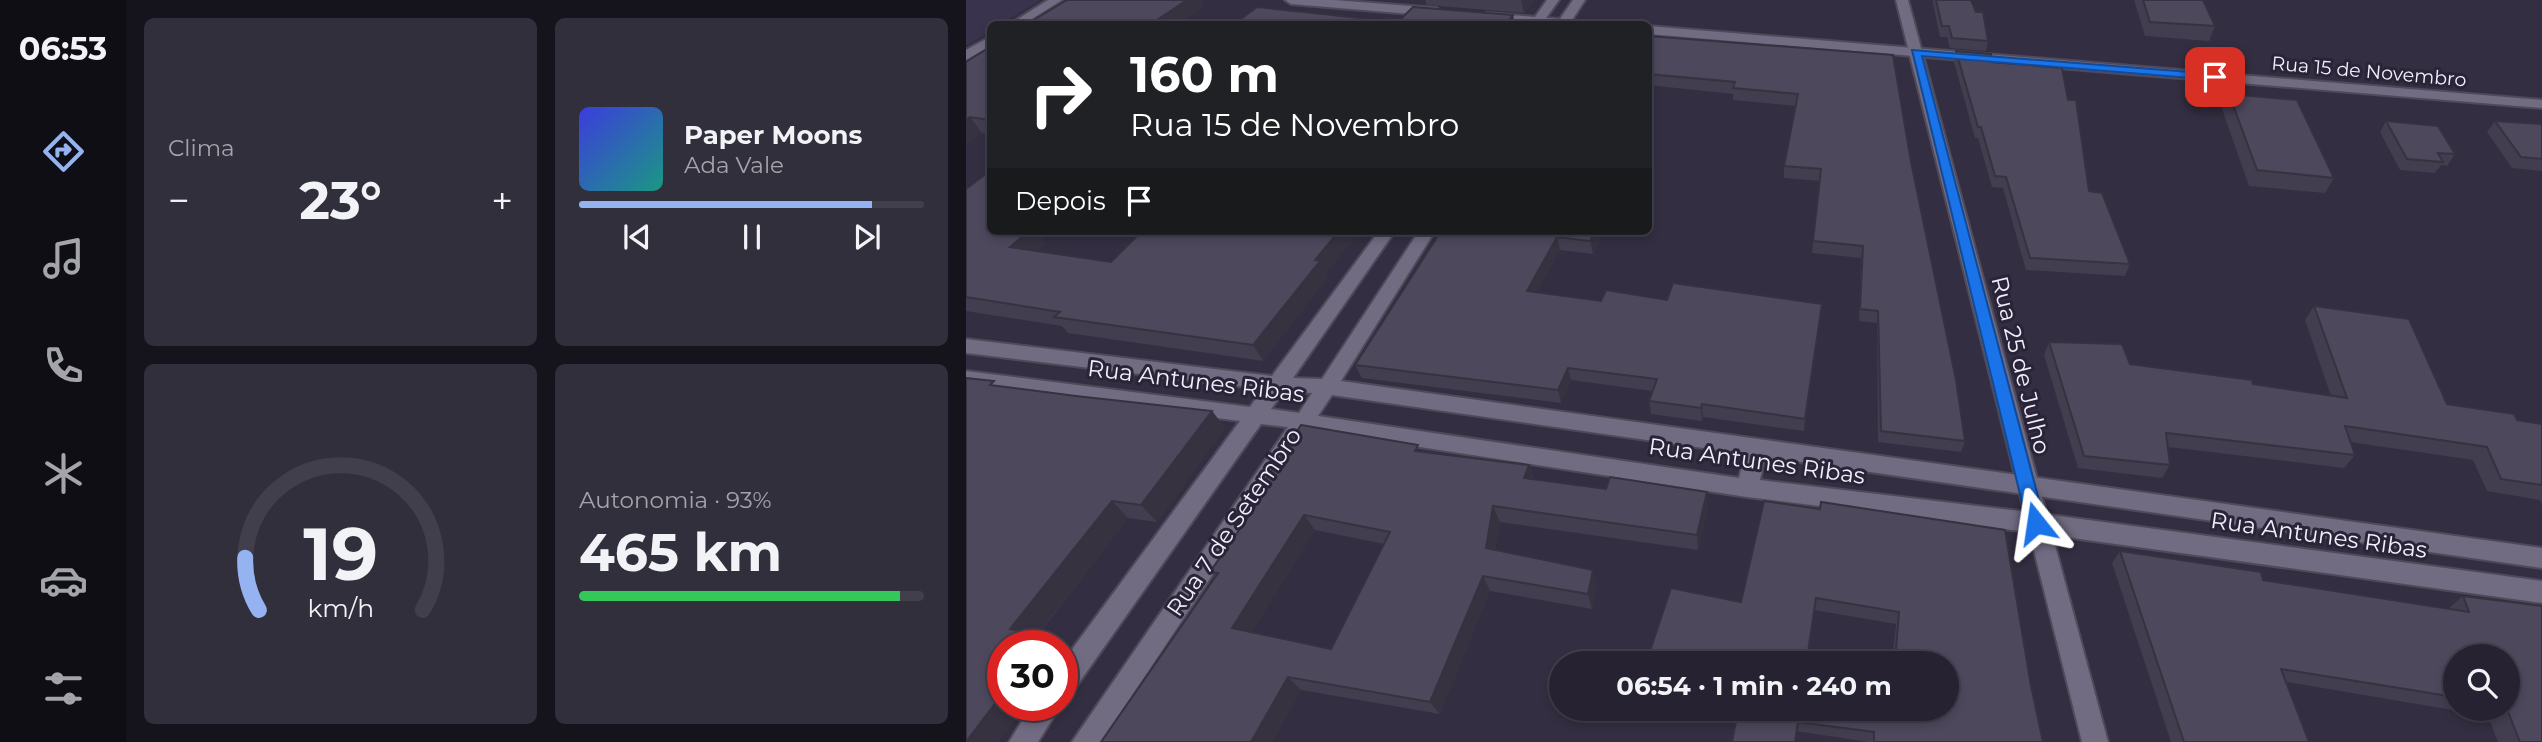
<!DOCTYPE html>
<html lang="pt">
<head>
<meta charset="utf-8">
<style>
	body { margin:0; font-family:Montserrat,sans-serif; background:#322f3d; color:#f1f3f6; height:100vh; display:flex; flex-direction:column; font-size:26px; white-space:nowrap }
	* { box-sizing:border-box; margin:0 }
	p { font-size:23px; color:#a4a4ab }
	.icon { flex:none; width:38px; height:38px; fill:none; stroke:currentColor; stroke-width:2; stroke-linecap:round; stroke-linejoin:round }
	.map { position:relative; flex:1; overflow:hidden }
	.side { display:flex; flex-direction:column; gap:18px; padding:18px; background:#15131b; width:840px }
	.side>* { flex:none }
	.banner { position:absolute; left:21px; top:21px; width:665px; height:214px; border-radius:10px; box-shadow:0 4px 10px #0003,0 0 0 2px #423f4d; background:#202124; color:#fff; overflow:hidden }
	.fabs { position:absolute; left:1477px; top:644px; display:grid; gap:14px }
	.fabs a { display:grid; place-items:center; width:77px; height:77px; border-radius:50%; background:#262231; box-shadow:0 4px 10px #0003,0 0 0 2px #423f4d; font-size:35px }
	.speed { position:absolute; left:21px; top:630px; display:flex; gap:14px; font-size:35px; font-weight:700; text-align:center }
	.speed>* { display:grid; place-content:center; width:91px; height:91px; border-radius:50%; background:#262231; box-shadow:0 4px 10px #0003,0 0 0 2px #423f4d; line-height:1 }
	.speed .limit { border:10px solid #d22; background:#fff; color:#111 }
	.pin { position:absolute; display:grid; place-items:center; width:60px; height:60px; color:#fff; margin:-30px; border-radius:14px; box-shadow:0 4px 10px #0006 }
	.me { position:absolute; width:77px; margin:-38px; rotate:345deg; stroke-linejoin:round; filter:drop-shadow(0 0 5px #0008) }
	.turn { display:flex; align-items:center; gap:24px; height:147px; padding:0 28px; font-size:32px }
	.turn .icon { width:91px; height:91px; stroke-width:2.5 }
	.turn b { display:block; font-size:49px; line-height:60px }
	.then { display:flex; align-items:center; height:66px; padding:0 28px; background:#0003; gap:14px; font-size:26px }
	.big { font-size:52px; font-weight:700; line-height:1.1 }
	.side .card { flex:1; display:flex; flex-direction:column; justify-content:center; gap:10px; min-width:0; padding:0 24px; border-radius:10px; background:#322f3d }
	.side .dial { align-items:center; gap:0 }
	.dial svg { height:182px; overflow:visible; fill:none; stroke:#423f4d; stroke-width:7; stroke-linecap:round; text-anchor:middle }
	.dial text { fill:#f1f3f6; stroke:none }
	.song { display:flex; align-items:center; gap:21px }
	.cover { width:84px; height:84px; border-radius:10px; background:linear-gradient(135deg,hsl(240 70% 55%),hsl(170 70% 35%)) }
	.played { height:7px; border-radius:4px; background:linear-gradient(90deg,#95b2f1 85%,#423f4d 85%) }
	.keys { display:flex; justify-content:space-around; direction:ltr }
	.heat { display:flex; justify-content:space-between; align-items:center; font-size:38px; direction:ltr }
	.charge { height:10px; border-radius:5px; background:linear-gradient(90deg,#34c759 93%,#423f4d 0) }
	.side .tiles { flex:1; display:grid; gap:18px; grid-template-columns:repeat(2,1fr) }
	.trip { position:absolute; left:583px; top:651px; width:410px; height:70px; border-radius:35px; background:#262231; box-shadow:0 4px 10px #0003,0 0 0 2px #423f4d; font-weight:700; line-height:70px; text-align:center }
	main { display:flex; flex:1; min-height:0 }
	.menu { display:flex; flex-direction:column; width:126px; justify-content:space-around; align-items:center; background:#0f0e14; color:#a4a4ab }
	.menu .icon { width:49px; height:49px }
	.menu .selected { color:#95b2f1 }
	.menu b { font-size:32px; color:#f1f3f6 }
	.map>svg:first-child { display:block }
</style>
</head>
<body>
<main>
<nav class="menu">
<b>06:53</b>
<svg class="icon selected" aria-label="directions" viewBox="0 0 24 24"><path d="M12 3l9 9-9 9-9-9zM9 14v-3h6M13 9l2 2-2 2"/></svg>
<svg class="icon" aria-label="music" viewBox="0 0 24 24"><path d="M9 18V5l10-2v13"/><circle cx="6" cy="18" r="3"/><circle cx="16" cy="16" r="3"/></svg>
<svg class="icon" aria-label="phone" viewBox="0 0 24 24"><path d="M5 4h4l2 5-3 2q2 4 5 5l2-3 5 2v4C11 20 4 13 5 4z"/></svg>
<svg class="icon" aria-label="climate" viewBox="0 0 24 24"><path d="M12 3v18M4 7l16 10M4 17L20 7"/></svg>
<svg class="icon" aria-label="car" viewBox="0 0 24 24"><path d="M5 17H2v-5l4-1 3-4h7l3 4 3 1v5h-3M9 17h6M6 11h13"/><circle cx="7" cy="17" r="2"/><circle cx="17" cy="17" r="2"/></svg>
<svg class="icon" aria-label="filters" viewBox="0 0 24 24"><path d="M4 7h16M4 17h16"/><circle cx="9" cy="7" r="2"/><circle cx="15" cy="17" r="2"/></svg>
</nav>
<section class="side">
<div class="tiles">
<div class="card"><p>Clima</p>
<div class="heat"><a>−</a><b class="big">23°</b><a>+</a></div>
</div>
<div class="card">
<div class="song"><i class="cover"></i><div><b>Paper Moons</b><p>Ada Vale</p></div></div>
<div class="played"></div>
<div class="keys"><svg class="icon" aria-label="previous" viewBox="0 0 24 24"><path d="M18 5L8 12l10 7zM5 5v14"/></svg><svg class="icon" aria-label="pause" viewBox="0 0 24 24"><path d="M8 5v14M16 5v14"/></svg><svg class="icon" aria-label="next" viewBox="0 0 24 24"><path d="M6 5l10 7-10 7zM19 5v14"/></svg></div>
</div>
<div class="card dial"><svg viewBox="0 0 100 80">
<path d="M14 69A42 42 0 1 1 86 69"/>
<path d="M14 69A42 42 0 0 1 8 46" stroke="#95b2f1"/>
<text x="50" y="56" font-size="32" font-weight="700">19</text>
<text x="50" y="72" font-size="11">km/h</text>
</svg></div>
<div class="card"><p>Autonomia · 93%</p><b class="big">465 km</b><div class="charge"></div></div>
</div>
</section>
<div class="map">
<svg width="1576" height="742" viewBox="0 0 1576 742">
	<rect width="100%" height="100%" fill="#332e41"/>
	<path fill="#3a334d" d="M0,0h74l-40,24h-10v7l-24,15z"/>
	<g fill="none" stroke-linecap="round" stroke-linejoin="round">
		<g stroke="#4f4a5a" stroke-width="4">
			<path id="minor" d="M82,0h14l-38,24h-14z
				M930,0h12l200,742h-26z
				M24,37v9l-24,14v-10z"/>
		</g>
		<g stroke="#4f4a5a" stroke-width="4">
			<path id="tertiary" d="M319,0h49l102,8 6,4 -6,4 -145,-12z
				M581,0h12l-13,18 14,1 13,-19h12l-13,20 14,4 -99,-3 -6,-4 6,-4 48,4z
				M682,26l894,74v8l-894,-74z
				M413,231h16l-102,147 29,1 97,-148h16l-94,150 1201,167v20l-777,-111 -5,23 276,33 506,68v22l-506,-70 -289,-36 -438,-67 -208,312h-29l216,-315 -27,-3 -190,270 -9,4v-35l178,-242 -274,-36v-14l284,36 13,-18 -297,-36v-14l306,37zM317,392l29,1 -13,20 -28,-4zM366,395l413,59 -6,24 -421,-62z
				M66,705h29l-23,37h-29z"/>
		</g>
		<use href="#minor" fill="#716c82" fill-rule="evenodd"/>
		<use href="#tertiary" fill="#716c82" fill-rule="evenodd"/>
	</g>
	<path fill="#423e4f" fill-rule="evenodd" d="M459,0h109l-10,13 -97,-8z
		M967,0h38l17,41 -2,10 -36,-3 -3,-11h-7l-7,-33z
		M1168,0h69l12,26 -6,15 -64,-5z
		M682,36l245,19 18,107 54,279 -4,11 -83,-10 -1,-119 -18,-2 2,-63 -49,-5 8,-72 -36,-3v-12l12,-60 -63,-6v-6l-85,-9z
		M24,47v87l-8,-1 -16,11v-82z
		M990,51l36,11 76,38 21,91 41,73 -5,12 -99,-6 -23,-82 -11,-1 -14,-49h-3l-21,-76z
		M1263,94l105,84 -9,15 -76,-7 -27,-77z
		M1420,121l69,33 -8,12 -6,-1 -6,8 -35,-3 -20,-38z
		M1529,121l47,5v45l-30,-3 -25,-36z
		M0,189l24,42h46l10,12 -9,8 74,11 135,-28 2,-3h111l-33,42 2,4 -65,84 -195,-28 -6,-7 -96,-15z
		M475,231h163l-11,23 -33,-4 -23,42 64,9 66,-1 155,4 -18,127 -101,-14 -1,4 -51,-7 -2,-13 3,-10 -81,-11 -10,23 -199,-25 -7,-13z
		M1348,306l133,98 70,16 25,4v81l-2,-5 -53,-9 -14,-31 -123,-18 5,13 -11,13 -176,-21 2,18 -8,13 -84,-10 -34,-113 5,-13 81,22 201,32 -26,-76z
		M32,386l78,10 136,15 13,17 -68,94 -29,-4 -90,117 8,1 13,10h-56z
		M455,451l108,14 5,14 174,29 -10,42 -198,-28 -5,28 102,35 -5,24 -102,-18 -50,123 -139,-24 -29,52h-171l115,-165 -6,-5 42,-61 -4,-4zM349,530l69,14 -53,105 -79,-17z
		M798,501l267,185 12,56h-175l-132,-20 -60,-13h270v-46h-54l4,-39 -82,-14 -168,53 95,-61z
		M1154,551l141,21 2,8 185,29 15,-13 79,10v136h-44l-10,-26 -201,-34 22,60h-138l-59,-179zM1489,656h53v53h-53z"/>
	<path fill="#363240" d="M221,0h14l3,7 -24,17h-29z
		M555,0h13l-10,13z
		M547,15l2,9h-9z
		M4,117l12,16 -16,11v-24z
		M63,231h7l10,12 -23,20 -13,-16z
		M373,231h20l-33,42 2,4 -65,84 -10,-16 62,-85z
		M629,231h9l-11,23 -3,-13z
		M591,237l3,13 -29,54 -4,-13z
		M856,304l-1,13 -17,114 1,-12z
		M602,368l3,12 -10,23 -3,-13z
		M736,404l1,13 -1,4 -1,-13z
		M246,411l13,17 -68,94 -16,-17z
		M563,465l5,16 -10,-3z
		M741,492l1,16 -10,42 -1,-15z
		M146,501l16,17 -97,125 -21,-14z
		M527,506l7,16 -7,42 -7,-16z
		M338,515l11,15 -69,112 -14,-14z
		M627,570l4,15 -5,24 -4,-15z
		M517,576l7,15 -50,123 -10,-12z
		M80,636l13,10h-20z
		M96,648l4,3 -4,5z
		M322,677l13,13 -29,52h-21z
		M37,693v12h23l-27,37h-33z"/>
	<path fill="#4d485c" stroke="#363240" stroke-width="2" fill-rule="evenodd" d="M101,0h120l-36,24h-124z
		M970,0h35l5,12h7l5,29 -36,-3 -3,-12h-7z
		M1177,0h60l12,26 -65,-4z
		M291,7l122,13 -5,4h-140z
		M447,7l100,8 -7,9h-127l7,-6 15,1z
		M682,36l245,19 18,107 45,218 9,61 -84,-10 -3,-120 -18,-2 3,-63 -50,-5 8,-72 -37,-3 14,-72 -65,-6 2,-6 -87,-8z
		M24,47v73l-20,-3 -4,3v-58z
		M990,51l35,3 1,8 70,6 6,32h8l13,91 13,2 28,71 -100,-6 -24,-81 -11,-1 -14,-49h-3z
		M1263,94l68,6 37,78 -77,-8z
		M1420,121l52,5 17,28 -17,-1 5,9 -36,-3z
		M1529,121l46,3 1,2v33l-21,-2z
		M24,171v60h39l-19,16 101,15 31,-31h85l19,3 2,-3h91l-24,29 5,1 -67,84 -199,-28 6,-5 -94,-15v-108z
		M475,231h154l-5,10 -33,-4 -30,54 74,10 5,-11 61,10 6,-17 149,21 -17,115 -103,-15 -1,4 -52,-7 8,-22 -89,-11 -10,22 -203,-25z
		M1348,306l95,13 38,85 67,10 3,6 25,4v61l-41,-6 -14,-32 -142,-21 10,29 -189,-22 4,32 -86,-9 -35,-114 73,2 8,20 122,16 1,4 94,14z
		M0,378l28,3 -4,4 86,11 136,15 -71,94 -29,-4 -102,128 36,7 -7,10h-36v47l-37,49z
		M335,425l117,20 -3,6 114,14 -5,13 82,11 4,-12 97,15 -10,43 -204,-29 -7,42 107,22 -5,24 -105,-18 -53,126 -142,-25 -37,65h-150l117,-169 -8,-1 45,-65h-7zM338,515l86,17 -59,117 -99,-21z
		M798,501l56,8 1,-7 184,28 26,156 12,56h-169v-10l-76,-10 -3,20h-63l6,-30 -16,-3h224v-46h-51l4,-51 -83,-14 -8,54 75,11h-237l25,-75 70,14z
		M1154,551l141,21 2,8 206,32 -6,-16 79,10v136h-22l-13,-33 1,-53h-53v41l-174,-28 28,73h-125z"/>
	<path fill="#1a73e8" stroke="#114b97" stroke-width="2" d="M946,50l303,24 6,3 -6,3 -293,-24 123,467 -2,5h-13l-3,-5z"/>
	<g text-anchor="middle" stroke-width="6" stroke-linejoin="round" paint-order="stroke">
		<g font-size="19" fill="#f2effc" stroke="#292437">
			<text transform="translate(1403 71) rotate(5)" y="7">Rua 15 de Novembro</text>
		</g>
		<g font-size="23" fill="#f2effc" stroke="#292437">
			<text transform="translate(1055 365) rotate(76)" y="8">Rua 25 de Julho</text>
			<text transform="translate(230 381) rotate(7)" y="8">Rua Antunes Ribas</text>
			<text transform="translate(791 461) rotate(8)" y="8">Rua Antunes Ribas</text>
			<text transform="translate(268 522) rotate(-56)" y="8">Rua 7 de Setembro</text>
			<text transform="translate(1353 535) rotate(8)" y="8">Rua Antunes Ribas</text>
		</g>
	</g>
</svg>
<div class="fabs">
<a><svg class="icon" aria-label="search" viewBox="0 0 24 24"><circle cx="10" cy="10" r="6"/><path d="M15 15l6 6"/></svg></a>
</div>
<div class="speed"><div class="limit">30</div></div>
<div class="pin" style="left:1249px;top:77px;background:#d93025"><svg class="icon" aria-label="arrive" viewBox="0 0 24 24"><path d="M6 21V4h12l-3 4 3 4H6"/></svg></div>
<svg class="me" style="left:1070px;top:523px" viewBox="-20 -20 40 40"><path d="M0-17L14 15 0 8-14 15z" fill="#1a73e8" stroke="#fff" stroke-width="4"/></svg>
<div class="trip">06:54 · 1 min · 240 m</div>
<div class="banner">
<div class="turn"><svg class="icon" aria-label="right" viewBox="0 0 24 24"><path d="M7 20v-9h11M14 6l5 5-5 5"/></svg><div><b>160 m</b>Rua 15 de Novembro</div></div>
<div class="then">Depois<svg class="icon" aria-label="arrive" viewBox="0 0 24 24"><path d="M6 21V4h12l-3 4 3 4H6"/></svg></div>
</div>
</div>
</main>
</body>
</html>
